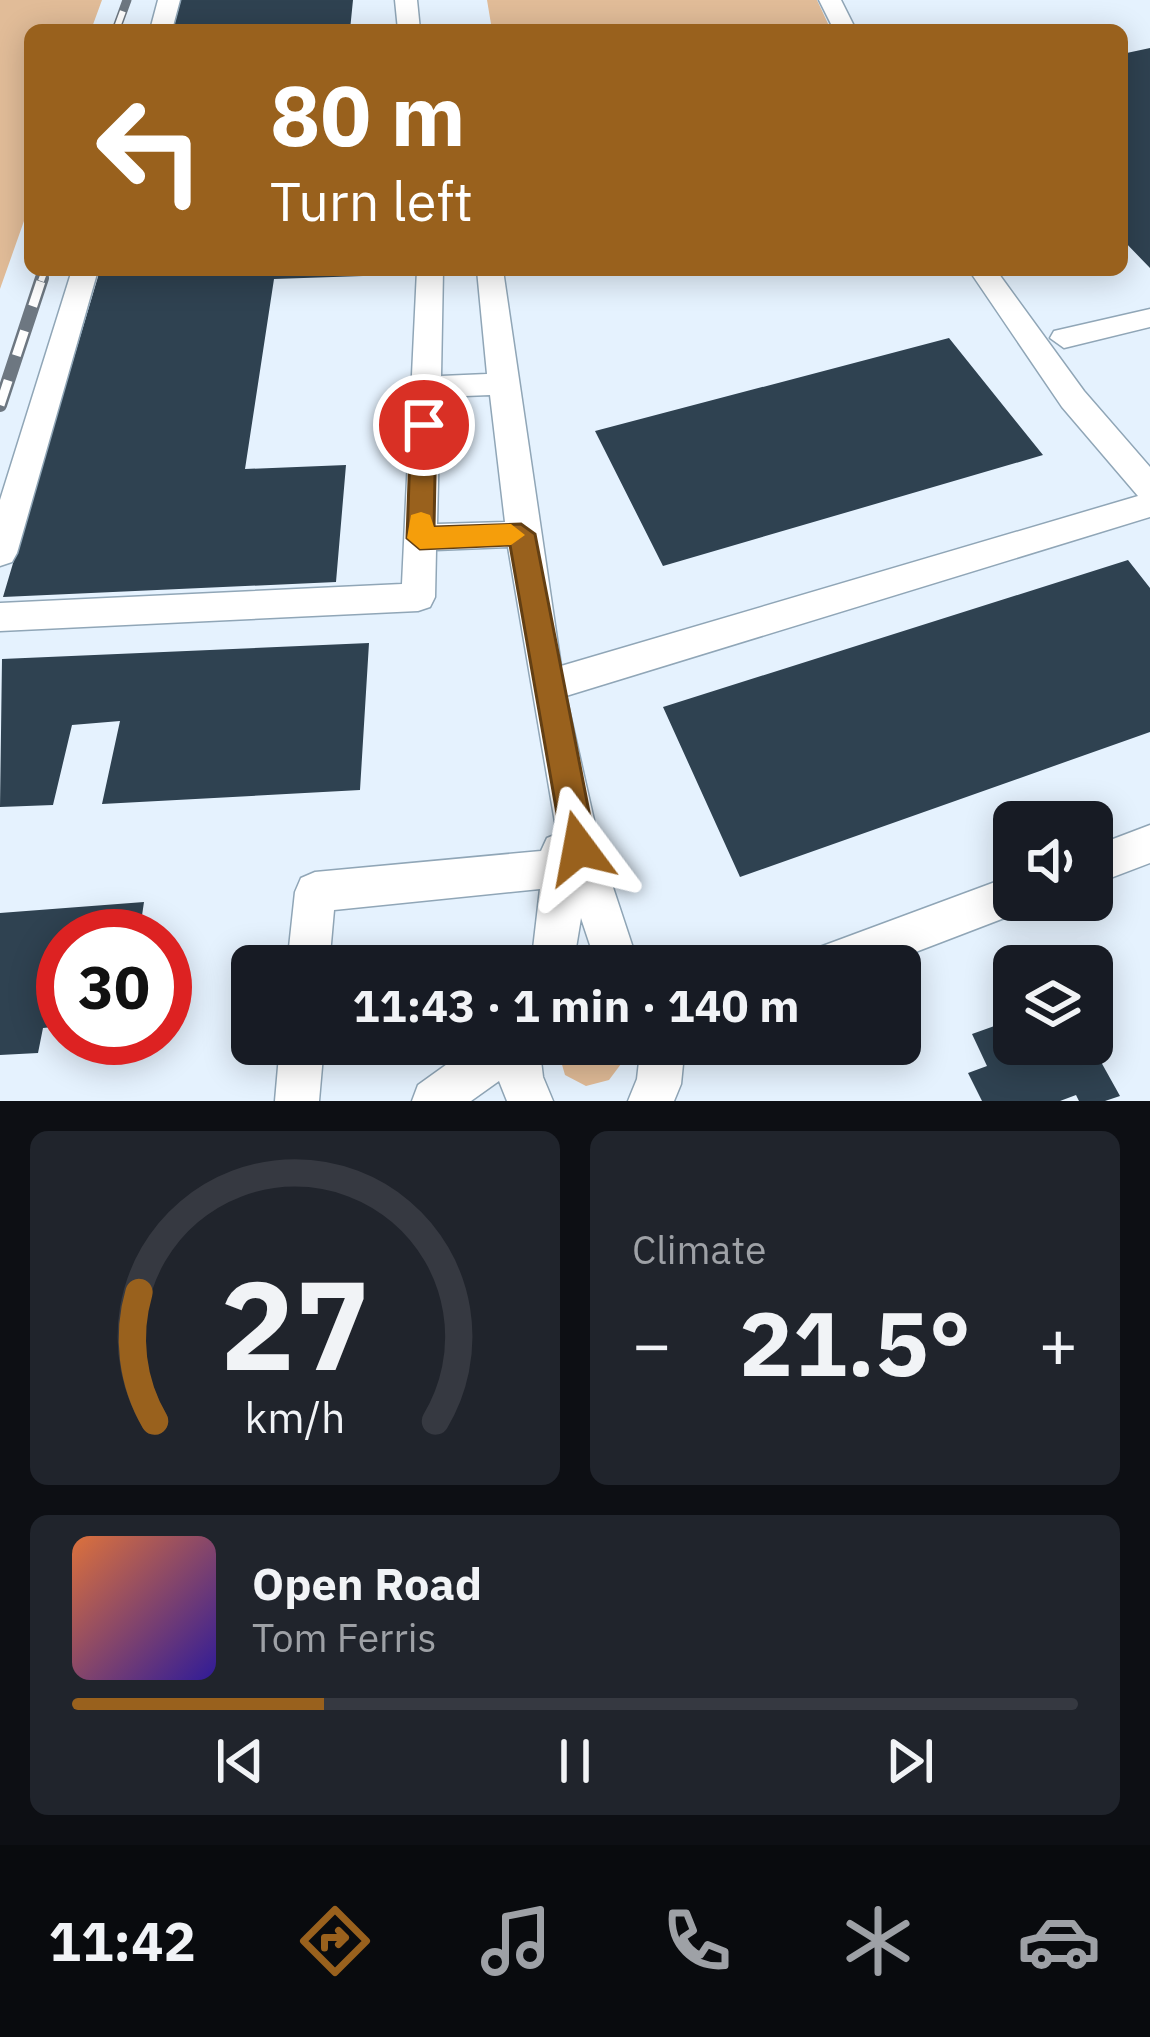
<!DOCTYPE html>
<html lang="en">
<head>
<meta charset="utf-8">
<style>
	body { margin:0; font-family:"IBM Plex Sans",sans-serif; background:#20242c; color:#f1f3f6; height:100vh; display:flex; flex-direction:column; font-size:45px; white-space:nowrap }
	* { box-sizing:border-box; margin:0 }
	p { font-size:39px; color:#9ea1a6 }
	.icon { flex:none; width:66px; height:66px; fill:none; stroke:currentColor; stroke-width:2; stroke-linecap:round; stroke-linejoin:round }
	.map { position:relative; height:1101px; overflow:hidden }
	.details { display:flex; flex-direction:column; gap:30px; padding:30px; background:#0d0f14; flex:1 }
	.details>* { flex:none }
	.banner { position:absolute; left:24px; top:24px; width:1104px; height:252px; border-radius:18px; box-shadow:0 6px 30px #0003; background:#99611d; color:#fff; overflow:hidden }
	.controls { position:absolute; left:993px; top:801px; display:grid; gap:24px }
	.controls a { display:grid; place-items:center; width:120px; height:120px; border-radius:18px; background:#171b24; box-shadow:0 6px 30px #0003; font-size:60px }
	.speed { position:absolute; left:36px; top:909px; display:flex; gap:24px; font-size:60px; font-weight:700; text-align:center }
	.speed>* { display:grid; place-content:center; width:156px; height:156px; border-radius:50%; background:#171b24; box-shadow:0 6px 30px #0003; line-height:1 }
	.speed .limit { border:18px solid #d22; background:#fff; color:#111 }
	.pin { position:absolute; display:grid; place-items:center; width:102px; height:102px; color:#fff; margin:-51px; border:6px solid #fff; border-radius:50%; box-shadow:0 3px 12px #0007 }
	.me { position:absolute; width:132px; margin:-66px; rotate:347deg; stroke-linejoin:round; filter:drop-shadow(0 0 9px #0008) }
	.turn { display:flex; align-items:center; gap:42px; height:252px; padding:0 48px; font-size:54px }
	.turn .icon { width:156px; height:156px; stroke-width:2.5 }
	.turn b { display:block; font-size:84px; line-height:102px }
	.big { font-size:90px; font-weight:700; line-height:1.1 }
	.details .tile { flex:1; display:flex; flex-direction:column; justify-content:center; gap:18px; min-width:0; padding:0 42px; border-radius:18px; background:#20242c }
	.details .dial { align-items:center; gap:0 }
	.dial svg { height:312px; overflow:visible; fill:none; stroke:#363941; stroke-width:7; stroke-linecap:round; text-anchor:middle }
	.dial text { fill:#f1f3f6; stroke:none }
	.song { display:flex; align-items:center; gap:36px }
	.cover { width:144px; height:144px; border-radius:18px; background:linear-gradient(135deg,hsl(20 70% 55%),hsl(250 70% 35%)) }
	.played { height:12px; border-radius:6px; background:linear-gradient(90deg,#99611d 25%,#363941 25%) }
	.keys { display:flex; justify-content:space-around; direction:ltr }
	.heat { display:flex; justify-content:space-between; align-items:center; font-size:66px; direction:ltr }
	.details .tiles { flex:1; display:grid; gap:30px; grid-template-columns:1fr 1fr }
	.tile:last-child { grid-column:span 2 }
	.trip { position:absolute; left:231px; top:945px; width:690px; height:120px; border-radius:18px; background:#171b24; box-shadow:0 6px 30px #0003; font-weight:700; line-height:120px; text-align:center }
	.menu { display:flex; height:192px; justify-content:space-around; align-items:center; background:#090b0e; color:#9ea1a6 }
	.menu .icon { width:84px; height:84px }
	.menu .current { color:#99611d }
	.menu b { font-size:54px; color:#f1f3f6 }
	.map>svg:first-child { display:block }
</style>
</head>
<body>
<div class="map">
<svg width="1150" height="1101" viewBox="0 0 1150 1101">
	<rect width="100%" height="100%" fill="#e5f2fe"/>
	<path fill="#e1bc98" d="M0,0h102l-11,30h-61v174l-30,85z
		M487,0h330l14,30h-339z
		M556,1044h68l-4,2 4,14 -15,20 -23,6 -21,-11z"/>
	<path fill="#2f4251" d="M181,0h172l-3,30h-177z
		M1150,48v220l-28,-29v-185z
		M100,270h263v6l-89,3 -29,190 101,-4 -10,117 -333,15z
		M949,338l94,117 -380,111 -68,-135z
		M1128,560l22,28v144l-410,145 -77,-170z
		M369,643l-9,147 -258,14 18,-83 -48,4 -19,80 -53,2 2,-148z
		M144,902l-5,34h-76v90l-20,2 -5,25 -38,2v-142z
		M1014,1019v25h77l29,52 -15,5h-26l-3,-6 -16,6h-78l-14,-28 19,-7 -15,-32z"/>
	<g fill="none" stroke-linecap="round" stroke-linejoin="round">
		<g stroke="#90a6b7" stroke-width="3">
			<path id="minor" d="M158,0h22l-8,30h-22z
				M395,0h22l3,30h-22z
				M819,0h22l15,30h-22z
				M72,270h26l-81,283 -5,9 -12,4v-66z
				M417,270h26l-2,106 46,-2 -10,-104h26l58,396 577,-170 -76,-89 -93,-137h27l88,121 66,76v50l-584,179 35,155 38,115h-42l-16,-48 -8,48h-42l9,-77 -206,21 -5,56h-42l8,-74 6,-14 14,-6 226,-21 6,-13 10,-4 -49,-287 -72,3 -1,47 -5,10 -12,4 -418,20v-28l402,-19zM490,395l15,127 -68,2 3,-127z
				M1150,309v18l-86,21 -14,-10 4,-7z
				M1150,825v38l-58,22v-38z
				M1014,875v25h18l-4,9 -149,57h-76l6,-15z
				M280,1044h44l-5,57h-44z
				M475,1044h64l4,33 10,24h-46l-8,-20 -28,20h-59l6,-16z
				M641,1044h44l-4,40 -7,17h-46l9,-22z"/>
		</g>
		<use href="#minor" fill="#fff" fill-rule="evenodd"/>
		<g stroke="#6d7781" stroke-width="9">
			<path id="rail-far1" d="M116,30l11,-30
				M41,281l4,-11"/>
		</g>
		<g stroke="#6d7781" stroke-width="14">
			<path id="rail" d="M0,405l42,-127"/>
		</g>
		<use href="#rail-far1" stroke="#fefefe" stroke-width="6" stroke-dasharray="20" stroke-linecap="butt"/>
		<use href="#rail" stroke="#fefefe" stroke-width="9" stroke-dasharray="26" stroke-linecap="butt"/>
	</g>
	<path fill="#99611d" stroke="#633f13" stroke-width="3" d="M424,416l12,9 -2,102 87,-3 14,10 61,314 -5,11 -12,4 -11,-4 -5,-11 -53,-303 -90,4 -13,-11 4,-113z"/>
	<path fill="#f59e0b" d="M421,512l9,3 4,12 77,-3 14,11 -14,10 -91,4 -13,-11 4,-23z"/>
</svg>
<div class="controls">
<a><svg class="icon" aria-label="sound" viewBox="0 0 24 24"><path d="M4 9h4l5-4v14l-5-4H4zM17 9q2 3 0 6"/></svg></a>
<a><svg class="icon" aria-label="layers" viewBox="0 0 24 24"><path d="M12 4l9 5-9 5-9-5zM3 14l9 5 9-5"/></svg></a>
</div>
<div class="speed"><div class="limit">30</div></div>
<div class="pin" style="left:424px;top:425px;background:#d93025"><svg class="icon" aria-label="arrive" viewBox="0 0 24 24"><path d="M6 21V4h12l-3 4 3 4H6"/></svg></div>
<svg class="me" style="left:579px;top:848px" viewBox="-20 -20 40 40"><path d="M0-17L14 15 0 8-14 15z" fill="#99611d" stroke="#fff" stroke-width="4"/></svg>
<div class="trip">11:43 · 1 min · 140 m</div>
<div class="banner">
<div class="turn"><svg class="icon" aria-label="left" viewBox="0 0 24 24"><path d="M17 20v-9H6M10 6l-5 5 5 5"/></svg><div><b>80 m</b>Turn left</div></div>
</div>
</div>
<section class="details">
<div class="tiles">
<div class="tile dial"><svg viewBox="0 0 100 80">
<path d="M14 69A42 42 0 1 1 86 69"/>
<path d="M14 69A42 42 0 0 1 10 36" stroke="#99611d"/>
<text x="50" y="56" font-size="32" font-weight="700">27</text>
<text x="50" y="72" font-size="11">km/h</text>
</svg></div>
<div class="tile"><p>Climate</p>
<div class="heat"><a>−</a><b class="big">21.5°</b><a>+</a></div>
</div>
<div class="tile">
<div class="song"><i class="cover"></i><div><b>Open Road</b><p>Tom Ferris</p></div></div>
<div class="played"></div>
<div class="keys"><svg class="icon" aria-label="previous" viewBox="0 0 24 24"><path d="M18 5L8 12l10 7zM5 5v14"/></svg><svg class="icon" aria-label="pause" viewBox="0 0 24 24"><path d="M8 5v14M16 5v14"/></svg><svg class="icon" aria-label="next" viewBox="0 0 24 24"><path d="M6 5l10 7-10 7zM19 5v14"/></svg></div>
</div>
</div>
</section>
<nav class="menu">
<b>11:42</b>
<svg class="icon current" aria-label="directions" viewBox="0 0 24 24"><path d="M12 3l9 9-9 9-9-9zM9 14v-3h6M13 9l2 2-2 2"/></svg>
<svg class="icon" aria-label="music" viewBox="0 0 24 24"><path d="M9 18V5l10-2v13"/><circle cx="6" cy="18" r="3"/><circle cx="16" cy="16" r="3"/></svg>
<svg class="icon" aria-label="phone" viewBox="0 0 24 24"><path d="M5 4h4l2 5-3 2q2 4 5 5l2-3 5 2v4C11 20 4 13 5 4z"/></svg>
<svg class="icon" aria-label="climate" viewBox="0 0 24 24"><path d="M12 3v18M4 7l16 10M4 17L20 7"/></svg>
<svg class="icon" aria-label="car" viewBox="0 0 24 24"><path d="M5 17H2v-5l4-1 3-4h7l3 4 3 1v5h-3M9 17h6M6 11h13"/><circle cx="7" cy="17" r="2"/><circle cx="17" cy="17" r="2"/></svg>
</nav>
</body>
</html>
